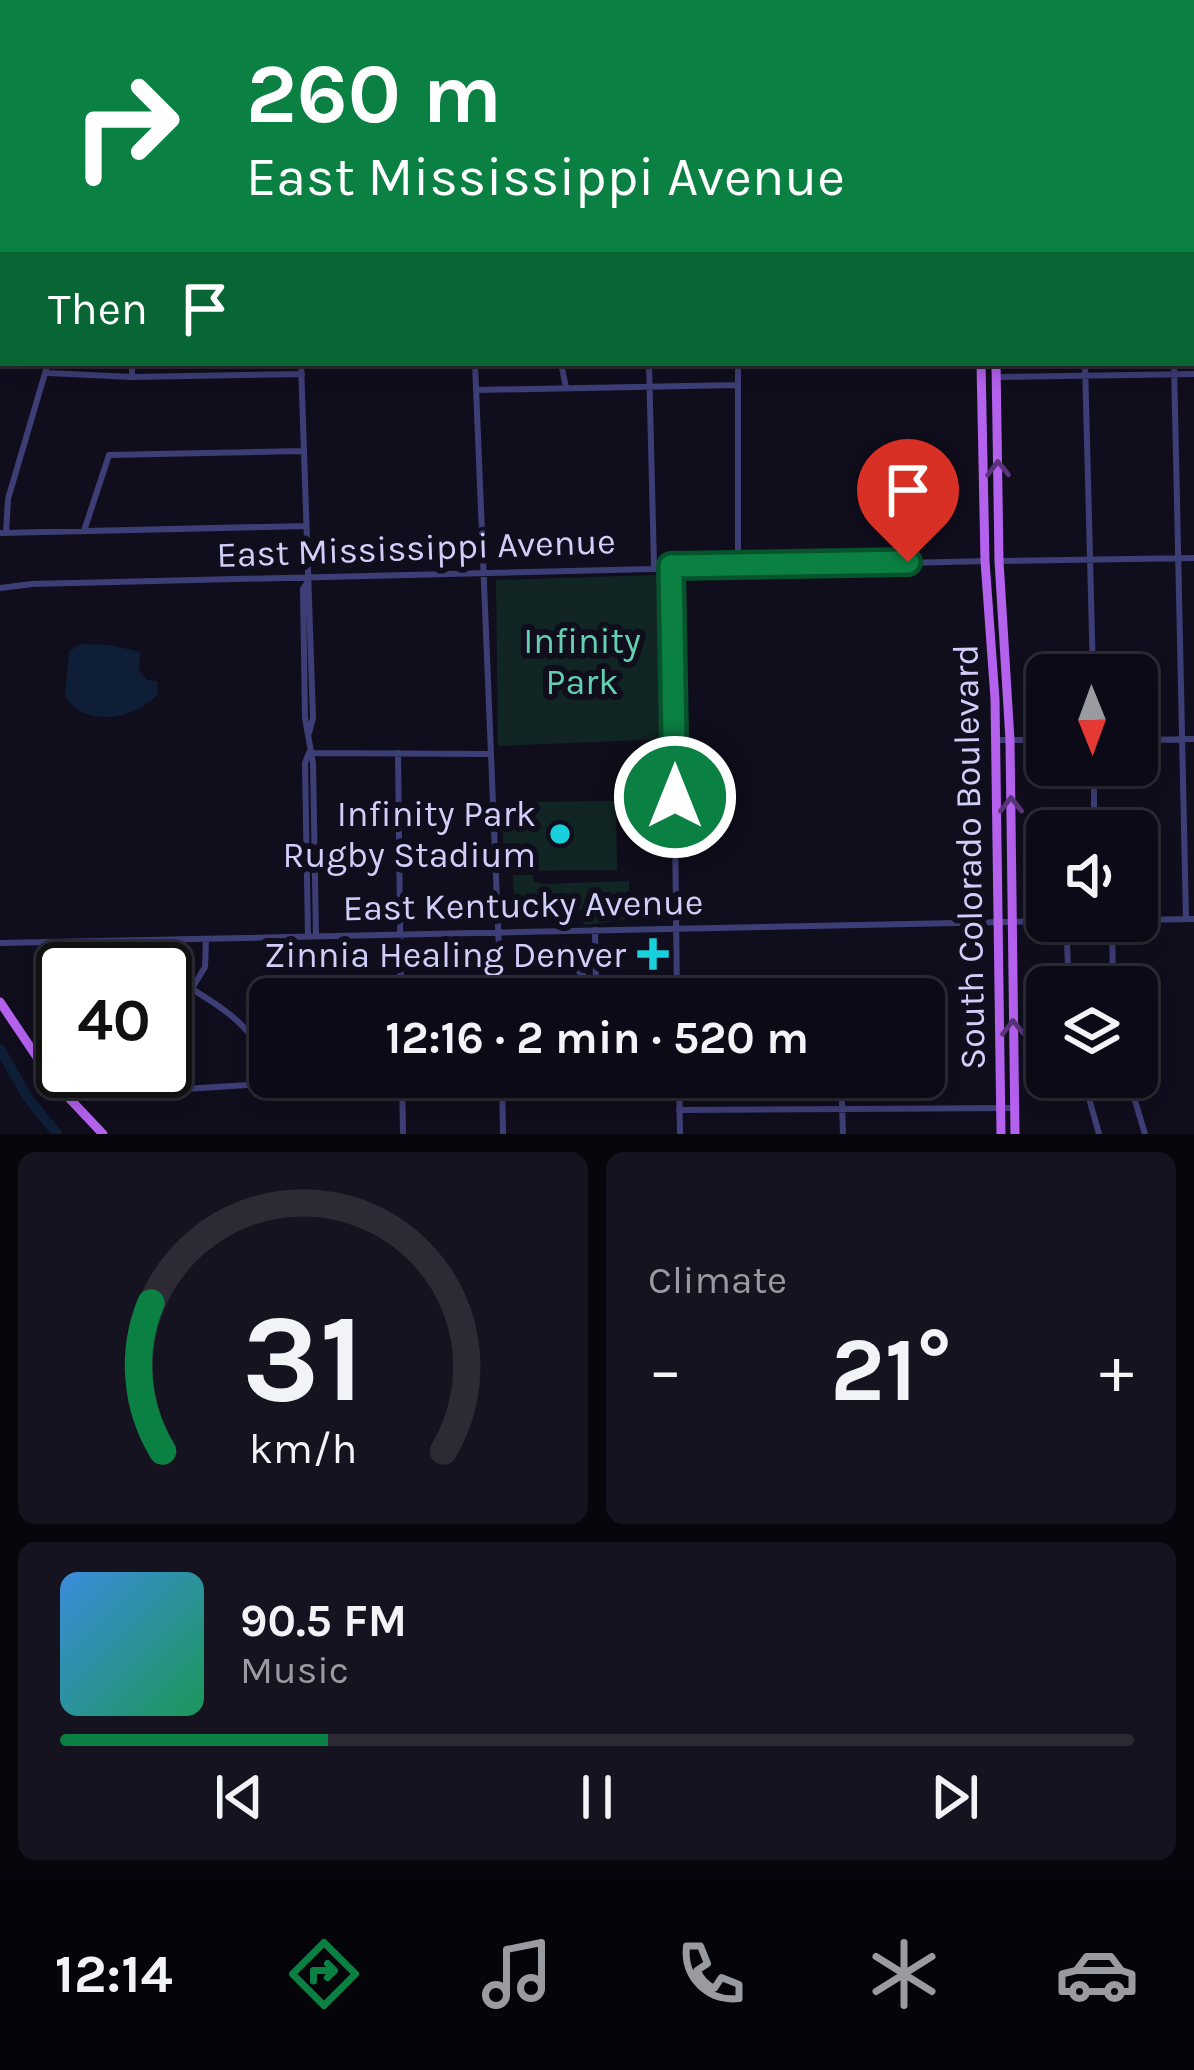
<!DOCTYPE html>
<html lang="en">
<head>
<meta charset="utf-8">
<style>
	body { margin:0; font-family:Karla,sans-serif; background:#15131f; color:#f1f3f6; height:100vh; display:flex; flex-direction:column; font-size:45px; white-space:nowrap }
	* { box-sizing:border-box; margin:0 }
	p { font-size:39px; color:#9a9aa1 }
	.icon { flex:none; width:66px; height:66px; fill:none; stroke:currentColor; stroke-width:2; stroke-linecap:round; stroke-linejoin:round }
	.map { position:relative; height:1134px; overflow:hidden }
	.panel { display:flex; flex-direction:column; gap:18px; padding:18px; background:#07060c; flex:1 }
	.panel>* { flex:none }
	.guide { position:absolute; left:0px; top:0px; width:1194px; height:366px; box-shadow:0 6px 18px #0003,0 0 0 3px #2c2b35; background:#0b8043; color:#fff; overflow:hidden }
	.needle { width:78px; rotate:179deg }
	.fabs { position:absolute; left:1026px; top:654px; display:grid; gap:24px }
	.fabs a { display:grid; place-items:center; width:132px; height:132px; border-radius:18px; background:#0c0a16; box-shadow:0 6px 18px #0003,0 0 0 3px #2c2b35; font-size:60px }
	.speed { position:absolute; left:36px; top:942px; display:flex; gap:24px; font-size:60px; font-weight:700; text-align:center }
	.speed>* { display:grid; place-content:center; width:156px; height:156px; border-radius:50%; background:#0c0a16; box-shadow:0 6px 18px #0003,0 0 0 3px #2c2b35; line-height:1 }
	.speed .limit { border:6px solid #111; border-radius:18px; background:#fff; color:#111 }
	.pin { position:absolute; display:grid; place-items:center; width:102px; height:102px; color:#fff; margin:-123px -51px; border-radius:50% 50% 50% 0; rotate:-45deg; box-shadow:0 0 12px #0007 }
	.pin .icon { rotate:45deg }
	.me { position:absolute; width:132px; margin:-66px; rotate:0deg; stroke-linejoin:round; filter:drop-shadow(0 0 9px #0008) }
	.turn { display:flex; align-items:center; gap:42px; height:252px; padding:0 48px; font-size:54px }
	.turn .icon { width:156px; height:156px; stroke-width:2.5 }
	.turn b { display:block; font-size:84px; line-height:102px }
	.then { display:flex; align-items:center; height:114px; padding:0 48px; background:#0003; gap:24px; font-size:45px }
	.big { font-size:90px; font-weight:700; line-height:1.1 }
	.panel .tile { flex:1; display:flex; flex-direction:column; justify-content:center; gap:18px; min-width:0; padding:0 42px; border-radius:18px; background:#15131f }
	.panel .dial { align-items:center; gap:0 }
	.dial svg { height:312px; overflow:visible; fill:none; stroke:#2c2b35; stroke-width:7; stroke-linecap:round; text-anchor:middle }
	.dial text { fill:#f1f3f6; stroke:none }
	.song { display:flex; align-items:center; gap:36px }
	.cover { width:144px; height:144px; border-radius:18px; background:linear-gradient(135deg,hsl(210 70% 55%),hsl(150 70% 35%)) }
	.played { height:12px; border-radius:6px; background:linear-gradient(90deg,#0b8043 25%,#2c2b35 25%) }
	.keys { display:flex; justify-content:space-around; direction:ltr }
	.heat { display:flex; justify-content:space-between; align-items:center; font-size:66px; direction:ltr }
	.panel .tiles { flex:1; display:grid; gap:18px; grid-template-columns:1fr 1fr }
	.tile:last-child { grid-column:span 2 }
	.trip { position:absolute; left:249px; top:978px; width:696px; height:120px; border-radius:18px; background:#0c0a16; box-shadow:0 6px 18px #0003,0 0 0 3px #2c2b35; font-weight:700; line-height:120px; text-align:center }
	.menu { display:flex; height:192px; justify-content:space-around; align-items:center; background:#050409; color:#9a9aa1 }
	.menu .icon { width:84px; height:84px }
	.menu .current { color:#0b8043 }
	.menu b { font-size:54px; color:#f1f3f6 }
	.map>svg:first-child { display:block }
</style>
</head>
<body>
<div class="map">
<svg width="1194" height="1134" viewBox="0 0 1194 1134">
	<rect width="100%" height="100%" fill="#100e1d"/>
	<path fill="#112624" d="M660,575l7,6 2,158 -171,7 -2,-166z
		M616,801l1,69 -114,1v-69z
		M513,875h20v6l8,3 88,-3v10l-4,1 3,27 -42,6 -5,-4 3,-11 -62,1 -1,-6h-7z"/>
	<path fill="#0d1e36" d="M80,644l31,1 29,7 -1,19 8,9 10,1 1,12c-20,27 -76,36 -93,2l4,-43z"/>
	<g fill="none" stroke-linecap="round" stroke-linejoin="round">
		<path stroke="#0d1e36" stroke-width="10" d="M0,1049l28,49 29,36"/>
		<path stroke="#3e3e77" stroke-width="6" d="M294,0v3
			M469,0v3
			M553,0v3
			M642,0v3
			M726,0v3
			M812,0v3
			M1167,0v3
			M20,3l2,-3
			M98,3l1,-3
			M177,3l1,-3
			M0,15l3,2
			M0,50l3,-7
			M1191,195h3
			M0,219h3
			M301,363l12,355 -4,15
			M475,363l26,636
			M561,363l5,25
			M649,363l5,203
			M1085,363l8,312
			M1174,363l12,556
			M48,373l84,4 170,-3
			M132,377v-14
			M997,377l197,-3
			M476,390l262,-5
			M84,531l25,-76 194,-4
			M0,533l305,-7
			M6,533l2,-34 40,-136
			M999,561l195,-3
			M738,565v-202
			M672,566l5,433
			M307,583l-4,6 2,129 8,45 3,173
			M0,588l32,-4 954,-23
			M997,740h50
			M1137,740l57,-1
			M309,753l179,1
			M398,753l3,246
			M1094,765v66
			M1137,920l57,-1
			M1066,921l3,66
			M1112,921l1,66
			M308,936l-3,-173 3,-8
			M0,943l1048,-22
			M520,961l48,-1 28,29
			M192,989c37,23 78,48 71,95l-79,5 -6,-7 -1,-69 28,-46 1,-28
			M587,999l9,-10 -1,-59
			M402,1077l1,57
			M502,1077l1,57
			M679,1077l1,57
			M841,1077l2,57
			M1083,1077l16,57
			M1128,1077l17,57
			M679,1110l336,-2"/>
		<path stroke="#b461ee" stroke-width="9" d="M977,0v3
			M990,0v3
			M981,363l4,198 10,138 6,435
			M996,363l3,198 11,179 5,394
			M0,1002l53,79 50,53"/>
	</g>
	<defs><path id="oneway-chevron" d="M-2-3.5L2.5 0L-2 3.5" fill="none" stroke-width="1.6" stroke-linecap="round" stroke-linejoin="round" transform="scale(3)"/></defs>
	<g stroke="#5a337b">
		<use href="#oneway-chevron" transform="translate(998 469) rotate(-91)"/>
		<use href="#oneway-chevron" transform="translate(1011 805) rotate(-90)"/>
		<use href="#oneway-chevron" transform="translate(1013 1028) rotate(-91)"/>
	</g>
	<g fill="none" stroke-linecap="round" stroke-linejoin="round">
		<g stroke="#07532c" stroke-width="30">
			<path id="route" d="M675,797l-4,-231 237,-4"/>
		</g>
		<use href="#route" stroke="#0b8043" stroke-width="21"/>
	</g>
	<g fill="#18d1dd" stroke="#100e1d" stroke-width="4.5">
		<circle cx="560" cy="834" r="12"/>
		<path d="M647 936h12v12h12v12h-12v12h-12v-12h-12v-12h12z"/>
	</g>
	<g text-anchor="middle" stroke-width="12" stroke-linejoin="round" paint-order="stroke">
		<g font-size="36" fill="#d2cefa" stroke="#100e1d">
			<text transform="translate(416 547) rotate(-2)" y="13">East Mississippi Avenue</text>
			<text transform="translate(968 857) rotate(-91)" y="13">South Colorado Boulevard</text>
			<text transform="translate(523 904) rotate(-1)" y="13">East Kentucky Avenue</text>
		</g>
		<g font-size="36" fill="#63d1b1" stroke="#100e1d">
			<text x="582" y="653">Infinity<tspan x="582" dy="41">Park</tspan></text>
		</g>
		<g font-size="36" fill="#d2cefa" stroke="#100e1d" text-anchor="end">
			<text x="536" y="826">Infinity Park<tspan x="536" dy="41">Rugby Stadium</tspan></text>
			<text x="626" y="967">Zinnia Healing Denver</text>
		</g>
	</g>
</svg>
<div class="fabs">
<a><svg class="needle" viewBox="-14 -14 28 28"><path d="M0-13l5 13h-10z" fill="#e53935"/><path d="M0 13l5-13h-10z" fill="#9a9aa1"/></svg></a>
<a><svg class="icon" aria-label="sound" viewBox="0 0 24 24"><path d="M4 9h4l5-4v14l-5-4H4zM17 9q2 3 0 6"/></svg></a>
<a><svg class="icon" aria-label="layers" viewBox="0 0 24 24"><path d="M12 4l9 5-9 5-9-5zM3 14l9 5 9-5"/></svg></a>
</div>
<div class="speed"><div class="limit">40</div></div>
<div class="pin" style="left:908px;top:562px;background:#d93025"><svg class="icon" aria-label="arrive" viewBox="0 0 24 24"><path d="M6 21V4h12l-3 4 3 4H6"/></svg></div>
<svg class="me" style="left:675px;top:797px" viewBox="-20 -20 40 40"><circle r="17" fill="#0b8043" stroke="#fff" stroke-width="3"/><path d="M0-11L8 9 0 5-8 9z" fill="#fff"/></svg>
<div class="trip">12:16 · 2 min · 520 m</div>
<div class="guide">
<div class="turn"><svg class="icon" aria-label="right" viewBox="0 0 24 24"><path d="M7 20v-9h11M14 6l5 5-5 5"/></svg><div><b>260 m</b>East Mississippi Avenue</div></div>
<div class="then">Then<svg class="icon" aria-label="arrive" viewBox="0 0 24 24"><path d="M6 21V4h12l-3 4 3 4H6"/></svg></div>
</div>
</div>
<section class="panel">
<div class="tiles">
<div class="tile dial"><svg viewBox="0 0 100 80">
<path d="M14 69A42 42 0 1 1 86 69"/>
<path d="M14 69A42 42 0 0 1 11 31" stroke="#0b8043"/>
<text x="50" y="56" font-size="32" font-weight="700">31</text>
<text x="50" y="72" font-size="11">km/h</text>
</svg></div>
<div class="tile"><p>Climate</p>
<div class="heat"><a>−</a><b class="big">21°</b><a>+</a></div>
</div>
<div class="tile">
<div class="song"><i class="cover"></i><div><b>90.5 FM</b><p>Music</p></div></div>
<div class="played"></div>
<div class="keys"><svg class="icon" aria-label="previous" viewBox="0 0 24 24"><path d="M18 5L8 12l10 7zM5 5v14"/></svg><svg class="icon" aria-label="pause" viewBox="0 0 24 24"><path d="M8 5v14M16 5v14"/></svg><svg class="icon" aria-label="next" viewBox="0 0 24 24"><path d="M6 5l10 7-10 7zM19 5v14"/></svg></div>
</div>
</div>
</section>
<nav class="menu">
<b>12:14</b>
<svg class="icon current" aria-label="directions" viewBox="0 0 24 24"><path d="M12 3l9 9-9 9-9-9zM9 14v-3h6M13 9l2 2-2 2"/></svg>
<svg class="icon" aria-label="music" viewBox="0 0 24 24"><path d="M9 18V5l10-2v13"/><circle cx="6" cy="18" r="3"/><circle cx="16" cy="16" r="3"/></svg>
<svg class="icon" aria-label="phone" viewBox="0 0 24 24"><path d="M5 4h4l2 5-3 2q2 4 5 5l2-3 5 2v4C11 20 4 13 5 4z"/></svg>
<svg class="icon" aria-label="climate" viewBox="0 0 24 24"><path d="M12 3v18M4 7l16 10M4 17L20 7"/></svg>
<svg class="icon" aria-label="car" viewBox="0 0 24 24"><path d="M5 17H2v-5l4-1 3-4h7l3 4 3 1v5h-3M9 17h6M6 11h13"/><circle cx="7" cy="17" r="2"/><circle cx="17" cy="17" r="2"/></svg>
</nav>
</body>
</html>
